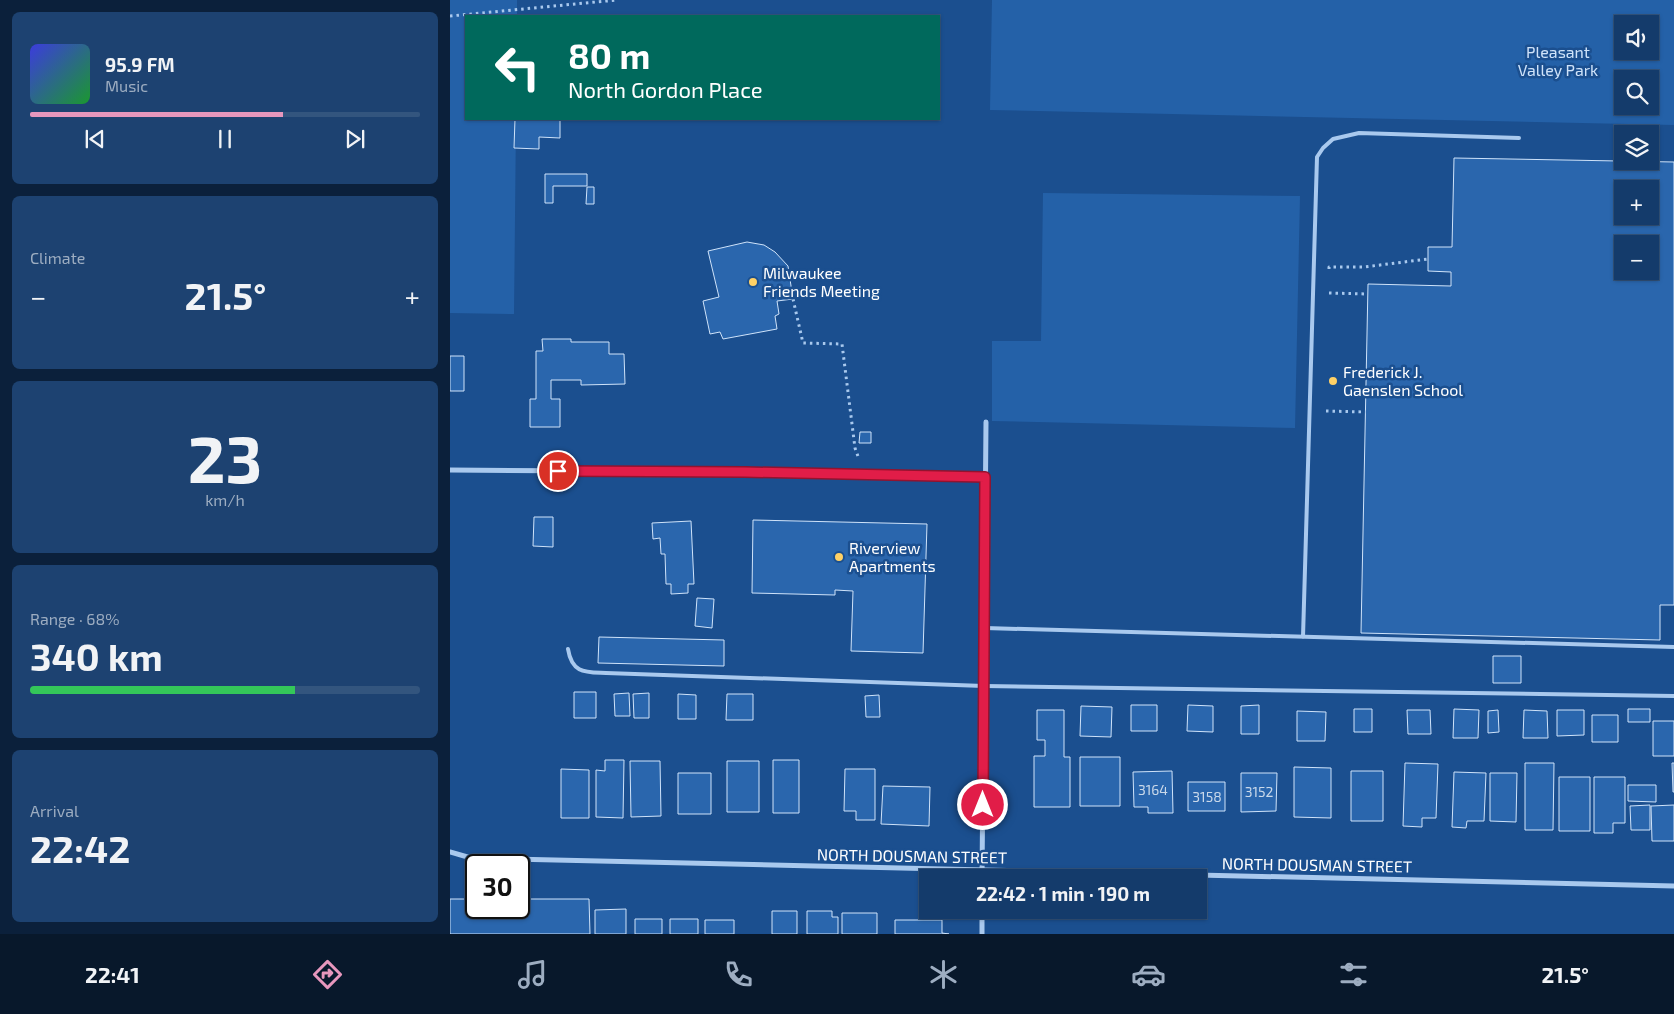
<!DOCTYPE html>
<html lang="en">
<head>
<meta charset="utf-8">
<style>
	body { margin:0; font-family:"Exo 2",sans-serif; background:#1d4271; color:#f1f3f6; height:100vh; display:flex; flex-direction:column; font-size:19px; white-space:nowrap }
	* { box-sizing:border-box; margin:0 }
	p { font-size:16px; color:#9dadc1 }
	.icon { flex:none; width:28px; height:28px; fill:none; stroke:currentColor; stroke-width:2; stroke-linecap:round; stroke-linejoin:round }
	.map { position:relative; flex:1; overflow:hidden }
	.details { display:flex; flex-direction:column; gap:12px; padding:12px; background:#0b203b; width:450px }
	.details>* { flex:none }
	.banner { position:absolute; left:15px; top:15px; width:475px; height:105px; border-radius:0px; box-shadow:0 1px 4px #0004,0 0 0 1px #33557e; background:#00695c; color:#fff; overflow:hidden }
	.fabs { position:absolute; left:1164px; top:15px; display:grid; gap:10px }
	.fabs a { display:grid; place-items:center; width:45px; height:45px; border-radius:0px; background:#143b6b; box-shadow:0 1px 4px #0004,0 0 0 1px #33557e; font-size:25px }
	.speed { position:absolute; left:15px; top:854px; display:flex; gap:10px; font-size:25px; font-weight:700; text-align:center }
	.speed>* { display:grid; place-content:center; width:65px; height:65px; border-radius:50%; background:#143b6b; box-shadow:0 1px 4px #0004,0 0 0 1px #33557e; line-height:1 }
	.speed .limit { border:2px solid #111; border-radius:8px; background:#fff; color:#111 }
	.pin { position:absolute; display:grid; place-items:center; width:42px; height:42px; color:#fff; margin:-21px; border:2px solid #fff; border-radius:50%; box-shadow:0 1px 5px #0007 }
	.me { position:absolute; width:55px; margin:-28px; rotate:0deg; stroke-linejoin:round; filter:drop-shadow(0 0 4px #0008) }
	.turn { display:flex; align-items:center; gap:18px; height:105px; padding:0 20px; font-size:22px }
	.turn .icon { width:65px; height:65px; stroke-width:2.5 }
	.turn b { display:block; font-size:35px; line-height:42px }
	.big { font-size:38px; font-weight:700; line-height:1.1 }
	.details .card { flex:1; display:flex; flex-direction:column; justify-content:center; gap:8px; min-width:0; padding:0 18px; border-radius:8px; background:#1d4271 }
	.details .dial { align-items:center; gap:0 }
	.dial b { font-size:65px; line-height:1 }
	.song { display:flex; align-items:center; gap:15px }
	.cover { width:60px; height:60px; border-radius:8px; background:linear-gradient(135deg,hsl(240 70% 55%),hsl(130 70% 35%)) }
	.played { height:5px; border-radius:2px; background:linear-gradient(90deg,#e797bd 65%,#33557e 65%) }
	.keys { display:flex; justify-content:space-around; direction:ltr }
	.heat { display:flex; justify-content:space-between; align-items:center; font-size:28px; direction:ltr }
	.charge { height:8px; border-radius:4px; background:linear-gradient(90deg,#34c759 68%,#33557e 0) }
	.trip { position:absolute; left:469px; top:869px; width:288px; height:50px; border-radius:0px; background:#143b6b; box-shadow:0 1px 4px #0004,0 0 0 1px #33557e; font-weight:700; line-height:50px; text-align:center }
	.tab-bar { display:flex; height:80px; justify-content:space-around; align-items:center; background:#08182b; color:#9dadc1 }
	.tab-bar .icon { width:35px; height:35px }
	.tab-bar .current { color:#e797bd }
	.tab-bar b { font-size:22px; color:#f1f3f6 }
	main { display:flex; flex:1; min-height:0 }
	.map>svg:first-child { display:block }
</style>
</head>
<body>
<main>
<section class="details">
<div class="card">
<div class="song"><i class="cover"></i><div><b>95.9 FM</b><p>Music</p></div></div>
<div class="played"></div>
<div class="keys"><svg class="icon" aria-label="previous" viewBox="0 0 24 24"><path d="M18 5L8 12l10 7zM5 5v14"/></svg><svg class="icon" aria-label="pause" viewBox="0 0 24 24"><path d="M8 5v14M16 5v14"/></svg><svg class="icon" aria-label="next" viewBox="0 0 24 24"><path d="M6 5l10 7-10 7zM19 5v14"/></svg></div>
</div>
<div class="card"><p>Climate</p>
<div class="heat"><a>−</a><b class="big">21.5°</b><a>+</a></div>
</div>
<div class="card dial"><b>23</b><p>km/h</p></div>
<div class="card"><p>Range · 68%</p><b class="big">340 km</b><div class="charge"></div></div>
<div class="card"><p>Arrival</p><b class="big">22:42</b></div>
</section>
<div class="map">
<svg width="1224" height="934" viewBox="0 0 1224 934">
	<rect width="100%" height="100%" fill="#1b4f8f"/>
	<path fill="#2461a8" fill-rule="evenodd" d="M0,0h67v16h-51v103h50l-2,195 -64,-1z
		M542,0h682v125l-684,-15zM1172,24h28v27h-28zM1172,79h28v27h-28z
		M593,193l257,3 -5,232 -303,-7v-80h49z"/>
	<path fill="#2a66ad" stroke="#cfe3fa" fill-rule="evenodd" d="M65,119h45v19l-21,-1v12l-25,-1z
		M1004,158l220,4v443h-14v35l-299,-7 7,-349 83,2v-14l-23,-1v-24h24zM1172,189h28v27h-28zM1172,244h28v27h-28z
		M95,174h42v12h-34v17h-8z
		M137,187h7v17h-8z
		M297,242l17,3 11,7 13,14 5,33 -16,2 2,13 -4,2 2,13 -54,10 -3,-7 -10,2 -7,-33 16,-4 -11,-46z
		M92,339h29v3h38v12h15l1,30 -44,1v-5h-30v19h9v28h-30v-28h6v-48h7z
		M0,356h14v35h-14z
		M410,432h11v11h-12z
		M84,517h19v30l-20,-1z
		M303,520l174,4 -4,129 -72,-2 2,-60 -18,-1v5l-83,-2z
		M241,521l3,63h-6v9l-17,1v-10h-5l-1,-30h-4l-1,-16 -7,1 -1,-16z
		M247,598l17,1 -2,29 -17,-2z
		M149,637l125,3v26l-126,-3z
		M1043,656h28v27h-28z
		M124,692h22v26h-22z
		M179,693l1,23h-15l-1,-22z
		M199,693v25h-15l-1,-24z
		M228,694l18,1v24h-18z
		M277,694h26v26h-27z
		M429,695l1,22h-14l-1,-21z
		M681,705h26v26h-26z
		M738,705l25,1v26l-26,-1z
		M809,705v29h-18v-28z
		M631,706l31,1 -1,30 -31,-1z
		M904,709h18v23h-18z
		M1004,709l25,1 -1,28h-25z
		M1178,709h22v13h-22z
		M587,710h27v47h6v50h-36v-51h11v-16h-8z
		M957,710h23l1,24h-23z
		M1048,710l1,22 -11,1v-22z
		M1074,710l23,1 1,27h-25z
		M1107,710h27v25l-27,1z
		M847,711l29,1 -1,29h-28z
		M1142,715h26v27h-26z
		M1203,721h21v35h-21z
		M630,757h40v49h-40z
		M155,760h19l-1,58 -27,-1v-47l9,1z
		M323,760h26v53h-26z
		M180,761h30l1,55 -30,1z
		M277,761h32v51h-32z
		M955,763l33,1 -2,54h-14v9l-19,-1z
		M1075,763h29l-1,67h-28z
		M1222,763h2v29h-1z
		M844,767l37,1v50l-37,-1z
		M111,769l28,1v48h-28z
		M395,769h30v51h-19v-9h-12z
		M722,771l1,42h-25v-6h-14l-1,-35z
		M901,771h32v50h-32z
		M1004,772l32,1 -2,48h-17l-1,7 -14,-1z
		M228,773h33v41h-33z
		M791,773h36l-1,38 -35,1z
		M1040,773h27l-1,49 -26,-1z
		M1109,777h31v54h-31z
		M1144,777h31v46h-12v10h-19z
		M738,782h37v29h-37z
		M1178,785h28v17l-28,-1z
		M433,786l47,1 -1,39 -48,-2z
		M1200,805v25h-19l-1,-24z
		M1224,805v36h-22l-1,-35z
		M0,899h26v9h43v-9h70l1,35h-140z
		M176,909v25h-31v-24z
		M322,911h25v23h-25z
		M357,911h25v6h6v17h-31z
		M392,913h35v21h-35z
		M185,919h27v15h-27z
		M220,919h28v15h-28z
		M255,920h29v14h-29z
		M445,920h47v13l7,1h-54z"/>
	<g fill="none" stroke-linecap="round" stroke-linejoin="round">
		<path stroke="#a9c9ee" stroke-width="3" stroke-dasharray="2.5 4" stroke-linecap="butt" d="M0,16l167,-16
			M879,269v-2h35l64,-8
			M879,293l39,1
			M343,299l10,44 39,1 13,104 4,11
			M876,411l40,1"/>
		<path stroke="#a9c9ee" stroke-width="4" d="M535,628l689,19
			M853,637l14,-480 6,-9 10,-9 26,-6 160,5
			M118,649c4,25 18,23 38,24l378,13 690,10"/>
		<path stroke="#a9c9ee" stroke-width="5" d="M0,470l295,2 240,5
			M0,852l21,6 40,1 1163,27
			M532,878l4,-456
			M532,934v-24"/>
	</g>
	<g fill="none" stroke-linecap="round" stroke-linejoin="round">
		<g stroke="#92132f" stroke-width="12">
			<path id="route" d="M108,471l187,1 240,5 -2,328"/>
		</g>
		<use href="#route" stroke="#e11d48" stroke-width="9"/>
	</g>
	<g fill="#ffd166" stroke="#1b4f8f" stroke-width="2">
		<circle cx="303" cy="282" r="5"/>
		<circle cx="883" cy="381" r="5"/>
		<circle cx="389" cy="557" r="5"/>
	</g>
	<g text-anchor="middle" stroke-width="5" stroke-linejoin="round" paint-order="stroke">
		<g font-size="14" fill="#cad9ea">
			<text x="703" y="795">3164</text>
			<text x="809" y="797">3152</text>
			<text x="757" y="802">3158</text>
		</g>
		<g font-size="16" fill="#cfe3fa" stroke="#1b4f8f">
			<text x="1108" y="58">Pleasant<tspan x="1108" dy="18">Valley Park</tspan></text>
		</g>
		<g font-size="16" fill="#fff" stroke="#1b4f8f" text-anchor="start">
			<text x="313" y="279">Milwaukee<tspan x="313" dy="18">Friends Meeting</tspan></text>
			<text x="893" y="378">Frederick J.<tspan x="893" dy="18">Gaenslen School</tspan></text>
			<text x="399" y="554">Riverview<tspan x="399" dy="18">Apartments</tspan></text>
		</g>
		<g font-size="16" fill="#fff" stroke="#1b4f8f">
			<text transform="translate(462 856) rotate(1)" y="6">NORTH DOUSMAN STREET</text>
			<text transform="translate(867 865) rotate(1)" y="6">NORTH DOUSMAN STREET</text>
		</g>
	</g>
</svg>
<div class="fabs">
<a><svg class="icon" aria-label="sound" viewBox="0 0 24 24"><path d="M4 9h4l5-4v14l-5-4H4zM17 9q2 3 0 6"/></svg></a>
<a><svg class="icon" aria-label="search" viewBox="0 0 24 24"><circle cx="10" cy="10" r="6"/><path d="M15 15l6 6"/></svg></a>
<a><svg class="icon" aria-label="layers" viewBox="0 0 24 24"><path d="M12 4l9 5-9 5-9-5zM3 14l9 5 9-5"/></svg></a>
<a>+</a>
<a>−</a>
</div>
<div class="speed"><div class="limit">30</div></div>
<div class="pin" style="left:108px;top:471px;background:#d93025"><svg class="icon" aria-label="arrive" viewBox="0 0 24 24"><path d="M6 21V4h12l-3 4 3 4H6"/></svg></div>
<svg class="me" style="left:533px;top:805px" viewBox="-20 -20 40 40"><circle r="17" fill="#e11d48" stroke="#fff" stroke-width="3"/><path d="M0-11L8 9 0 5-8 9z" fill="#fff"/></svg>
<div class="trip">22:42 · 1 min · 190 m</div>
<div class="banner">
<div class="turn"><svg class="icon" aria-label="left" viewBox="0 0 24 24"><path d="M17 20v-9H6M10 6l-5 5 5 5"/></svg><div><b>80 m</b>North Gordon Place</div></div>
</div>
</div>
</main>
<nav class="tab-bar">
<b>22:41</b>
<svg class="icon current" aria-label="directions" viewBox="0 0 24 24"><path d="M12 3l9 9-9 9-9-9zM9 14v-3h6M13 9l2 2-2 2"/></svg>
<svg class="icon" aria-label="music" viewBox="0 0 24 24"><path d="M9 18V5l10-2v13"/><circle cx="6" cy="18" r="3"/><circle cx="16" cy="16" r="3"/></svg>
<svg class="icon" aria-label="phone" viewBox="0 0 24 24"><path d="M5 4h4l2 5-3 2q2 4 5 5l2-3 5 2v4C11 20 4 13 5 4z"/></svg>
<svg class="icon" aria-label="climate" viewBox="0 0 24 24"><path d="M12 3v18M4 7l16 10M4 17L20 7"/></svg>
<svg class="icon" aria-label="car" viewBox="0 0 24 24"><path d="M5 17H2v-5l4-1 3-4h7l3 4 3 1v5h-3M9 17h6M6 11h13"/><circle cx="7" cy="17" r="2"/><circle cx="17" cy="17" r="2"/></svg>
<svg class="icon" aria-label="filters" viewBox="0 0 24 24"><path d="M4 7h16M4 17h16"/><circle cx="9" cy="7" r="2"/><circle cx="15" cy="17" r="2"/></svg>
<b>21.5°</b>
</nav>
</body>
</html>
